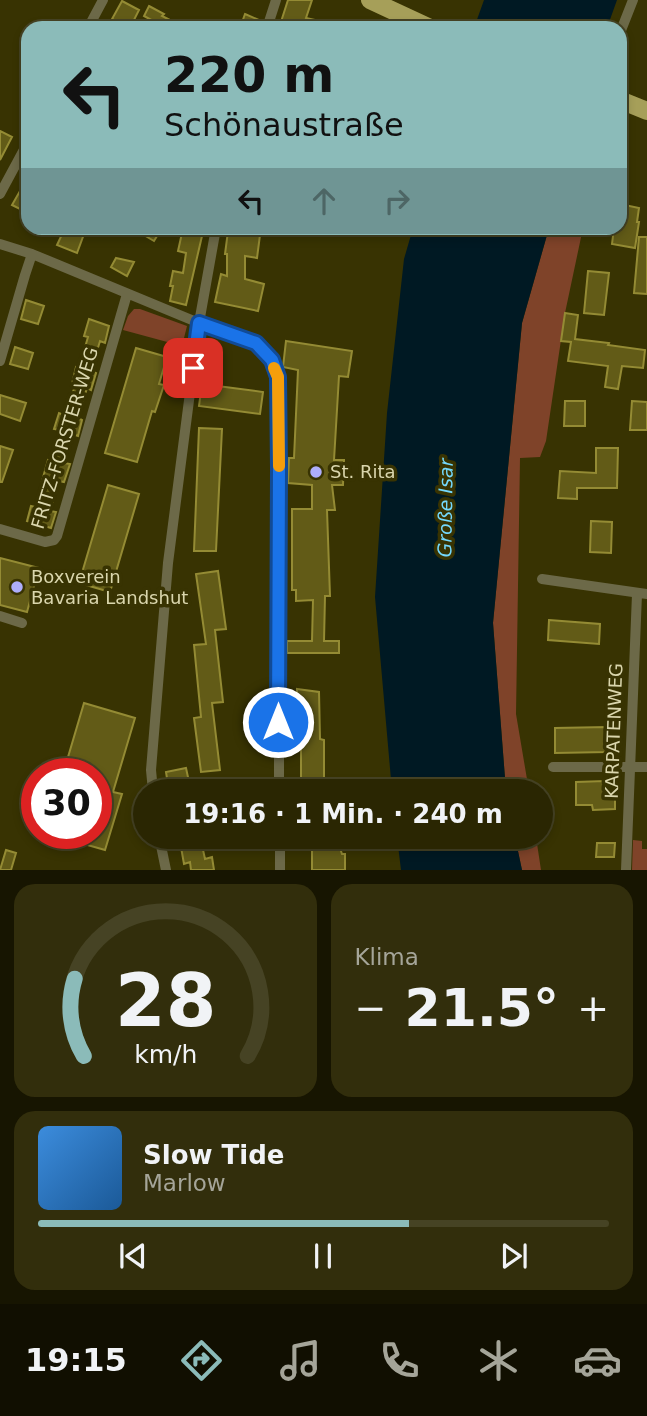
<!DOCTYPE html>
<html lang="de">
<head>
<meta charset="utf-8">
<style>
	body { margin:0; font-family:"DejaVu Sans",sans-serif; background:#322e0c; color:#f1f3f6; height:100vh; display:flex; flex-direction:column; font-size:26px; white-space:nowrap }
	* { box-sizing:border-box; margin:0 }
	p { font-size:23px; color:#a5a599 }
	.icon { flex:none; width:38px; height:38px; fill:none; stroke:currentColor; stroke-width:2; stroke-linecap:round; stroke-linejoin:round }
	.map { position:relative; height:870px; overflow:hidden }
	.sheet { display:flex; flex-direction:column; gap:14px; padding:14px; background:#171501; flex:1 }
	.sheet>* { flex:none }
	.top-card { position:absolute; left:21px; top:21px; width:606px; height:214px; border-radius:21px; box-shadow:0 4px 10px #0003,0 0 0 2px #464324; background:#8bbbb9; color:#111; overflow:hidden }
	.speed { position:absolute; left:21px; top:758px; display:flex; gap:14px; font-size:35px; font-weight:700; text-align:center }
	.speed>* { display:grid; place-content:center; width:91px; height:91px; border-radius:50%; background:#2a2602; box-shadow:0 4px 10px #0003,0 0 0 2px #464324; line-height:1 }
	.speed .limit { border:10px solid #d22; background:#fff; color:#111 }
	.pin { position:absolute; display:grid; place-items:center; width:60px; height:60px; color:#fff; margin:-30px; border-radius:14px; box-shadow:0 4px 10px #0006 }
	.me { position:absolute; width:77px; margin:-38px; rotate:0deg; stroke-linejoin:round; filter:drop-shadow(0 0 5px #0008) }
	.turn { display:flex; align-items:center; gap:24px; height:147px; padding:0 28px; font-size:32px }
	.turn .icon { width:91px; height:91px; stroke-width:2.5 }
	.turn b { display:block; font-size:49px; line-height:60px }
	.lanes { display:flex; align-items:center; height:66px; padding:0 28px; background:#0003; justify-content:center; gap:35px; direction:ltr }
	.lanes .off { opacity:.35 }
	.big { font-size:52px; font-weight:700; line-height:1.1 }
	.sheet .tile { flex:1; display:flex; flex-direction:column; justify-content:center; gap:10px; min-width:0; padding:0 24px; border-radius:21px; background:#322e0c }
	.sheet .dial { align-items:center; gap:0 }
	.dial svg { height:182px; overflow:visible; fill:none; stroke:#464324; stroke-width:7; stroke-linecap:round; text-anchor:middle }
	.dial text { fill:#f1f3f6; stroke:none }
	.song { display:flex; align-items:center; gap:21px }
	.cover { width:84px; height:84px; border-radius:10px; background:linear-gradient(135deg,hsl(210 70% 55%),hsl(210 70% 35%)) }
	.played { height:7px; border-radius:4px; background:linear-gradient(90deg,#8bbbb9 65%,#464324 65%) }
	.keys { display:flex; justify-content:space-around; direction:ltr }
	.heat { display:flex; justify-content:space-between; align-items:center; font-size:38px; direction:ltr }
	.sheet .tiles { flex:1; display:grid; gap:14px; grid-template-columns:1fr 1fr }
	.tile:last-child { grid-column:span 2 }
	.trip { position:absolute; left:133px; top:779px; width:420px; height:70px; border-radius:35px; background:#2a2602; box-shadow:0 4px 10px #0003,0 0 0 2px #464324; font-weight:700; line-height:70px; text-align:center }
	.dock { display:flex; height:112px; justify-content:space-around; align-items:center; background:#110f01; color:#a5a599 }
	.dock .icon { width:49px; height:49px }
	.dock .current { color:#8bbbb9 }
	.dock b { font-size:32px; color:#f1f3f6 }
	.map>svg:first-child { display:block }
</style>
</head>
<body>
<div class="map">
<svg width="647" height="870" viewBox="0 0 647 870">
	<rect width="100%" height="100%" fill="#383302"/>
	<path fill="#7f4329" d="M549,228h34l-18,85 -19,128 -6,16 -20,1 -4,256 13,77h-23l-13,-168 29,-300z
		M134,309h6l47,17 -5,20 -59,-16 5,-14z
		M515,837h21l5,33h-19z
		M633,840l9,1v8h5v21h-15z"/>
	<path fill="#001923" d="M484,0h133l-10,28h-133z
		M413,228h136l-27,95 -29,300 13,168h-114l-17,-194 12,-184 17,-154z
		M397,837h118l7,33h-121z"/>
	<path fill="#625b17" stroke="#948b34" stroke-width="2" d="M288,0h24l-6,18 27,6 -1,4h-53z
		M122,1l17,9 -9,18 -18,-9z
		M149,6l15,8 -2,2 8,4 -4,8h-11l2,-5 -13,-7z
		M245,14l14,6 -3,8h-16z
		M0,131l12,6 -12,23z
		M28,177v36l-16,-8z
		M620,204l19,4 -2,14h2l-4,26 -23,-4 2,-16h6z
		M65,228h4l15,6 -7,19 -20,-8z
		M132,228h30l-8,13z
		M228,231l32,4 -3,23 -12,-2v23l19,5 -6,27 -43,-9 6,-28 6,2v-22h-2z
		M182,233l20,3 -16,69 -16,-4 3,-15h-3l3,-15 10,2 3,-20 -8,-2z
		M639,237h8v57l-13,-1z
		M116,258l18,4 -7,14 -16,-9z
		M588,271l21,2 -5,42 -20,-2z
		M26,300l18,6 -6,18 -17,-5z
		M565,313l13,2 -3,24 34,4 -1,2 37,5 -2,18 -21,-2 -4,23 -13,-2 3,-21 -40,-5 3,-19 -10,-1z
		M89,319l20,7 -4,17 -5,-2 -9,30 5,2 -5,17 -4,-2 -9,30 4,2 -4,16 -6,-2 -8,29 6,1 -6,18 -5,-1 -9,30 6,1 -5,16 -24,-7 4,-15 8,2 7,-26 -4,-1 6,-21 3,1 9,-31 -6,-1 5,-16 7,3 9,-31 -3,-1 4,-17 3,1 9,-31 -4,-1z
		M286,341l66,10 -4,26 -9,-1 -5,84h10l-1,25h-11l3,25h-8l3,86h-5l-1,45h15v12h-52v-12h25l1,-41 -17,1v-11h-4v-81h20v-24l-24,-2 1,-25h5l4,-88 -15,-3z
		M15,347l18,6 -5,16 -18,-5z
		M136,348l31,9 -8,27 5,1 -9,27 -3,-1 -15,51 -32,-9z
		M202,384l61,8 -3,22 -61,-8z
		M0,395l26,8 -6,18 -20,-7z
		M565,401h20v25h-21z
		M632,401l15,1v28h-17z
		M199,428l23,1 -6,122h-22z
		M0,446l13,4 -11,32h-2z
		M596,448h22l-1,40h-40v11l-19,-1 2,-27 36,2z
		M108,485l31,9 -29,98 -31,-9z
		M591,521l21,1 -1,31 -21,-1z
		M0,558l39,10 -12,44 -27,-7z
		M218,571l8,58 -11,1 8,72 -11,1 8,67 -19,2 -7,-54 7,-1 -7,-72 12,-1 -10,-70z
		M549,620l51,4 -1,20 -51,-4z
		M297,689l22,3 1,47 4,1v40h4v11h-22v-11h-5v-40l-4,1z
		M84,703l51,15 -22,74 9,2 -17,56 -49,-14 1,-3h39v-59h-33z
		M607,727v25l-52,1v-25z
		M186,768l5,23h-22l-3,-19z
		M605,781l1,16 9,-1v13l-22,1 -1,-5h-16v-23z
		M179,836h21l5,23 7,-2 2,13h-23l-1,-8 -6,2z
		M312,836h24l6,18h3v16h-33z
		M597,843h18l-1,14h-18z
		M6,850l10,3 -5,17h-11z"/>
	<g fill="none" stroke-linecap="round" stroke-linejoin="round">
		<path stroke="#6c6948" stroke-width="10" d="M88,28l15,-28
			M267,28l9,-28
			M620,33l13,-33
			M0,194l28,-52
			M0,244l32,10 167,69 56,20 17,17 6,17 1,92v322
			M0,361l25,-86 7,-21
			M0,529l45,13 9,-2 3,-4 70,-242
			M542,579l105,15
			M0,616l22,7
			M553,767h94
			M153,791l-2,-21 17,-207 31,-240 17,-95
			M159,836l7,34
			M280,870v-34
			M626,870l11,-276"/>
		<path stroke="#a69f59" stroke-width="18" d="M370,0l60,28
			M620,100l27,11"/>
	</g>
	<g fill="none" stroke-linecap="round" stroke-linejoin="round">
		<g stroke="#114b97" stroke-width="18">
			<path id="route" d="M193,368l6,-45 57,20 16,17 6,17 1,92 -1,253"/>
		</g>
		<use href="#route" stroke="#1a73e8" stroke-width="12"/>
		<path stroke="#f59e0b" stroke-width="12" d="M274,368l4,9 1,89"/>
	</g>
	<g fill="#aeaefb" stroke="#383302" stroke-width="2.5">
		<circle cx="316" cy="472" r="7"/>
		<circle cx="17" cy="587" r="7"/>
	</g>
	<g text-anchor="middle" stroke-width="7" stroke-linejoin="round" paint-order="stroke">
		<g font-size="18" fill="#dad6ad" stroke="#383302">
			<text transform="translate(65 438) rotate(-73)" y="6">FRITZ-FORSTER-WEG</text>
			<text transform="translate(614 731) rotate(-88)" y="6">KARPATENWEG</text>
		</g>
		<g font-size="18" fill="#dad6ad" stroke="#383302" text-anchor="start">
			<text x="330" y="478">St. Rita</text>
			<text x="31" y="583">Boxverein<tspan x="31" dy="21">Bavaria Landshut</tspan></text>
		</g>
		<g font-size="19" font-style="italic" fill="#74d9fd" stroke="#383302">
			<text transform="translate(445 508) rotate(-89)" y="7">Große Isar</text>
		</g>
	</g>
</svg>
<div class="speed"><div class="limit">30</div></div>
<div class="pin" style="left:193px;top:368px;background:#d93025"><svg class="icon" aria-label="arrive" viewBox="0 0 24 24"><path d="M6 21V4h12l-3 4 3 4H6"/></svg></div>
<svg class="me" style="left:278px;top:722px" viewBox="-20 -20 40 40"><circle r="17" fill="#1a73e8" stroke="#fff" stroke-width="3"/><path d="M0-11L8 9 0 5-8 9z" fill="#fff"/></svg>
<div class="trip">19:16 · 1 Min. · 240 m</div>
<div class="top-card">
<div class="turn"><svg class="icon" aria-label="left" viewBox="0 0 24 24"><path d="M17 20v-9H6M10 6l-5 5 5 5"/></svg><div><b>220 m</b>Schönaustraße</div></div>
<div class="lanes"><svg class="icon" aria-label="left" viewBox="0 0 24 24"><path d="M17 20v-9H6M10 6l-5 5 5 5"/></svg><svg class="icon off" aria-label="ahead" viewBox="0 0 24 24"><path d="M12 20V5M6 11l6-6 6 6"/></svg><svg class="icon off" aria-label="right" viewBox="0 0 24 24"><path d="M7 20v-9h11M14 6l5 5-5 5"/></svg></div>
</div>
</div>
<section class="sheet">
<div class="tiles">
<div class="tile dial"><svg viewBox="0 0 100 80">
<path d="M14 69A42 42 0 1 1 86 69"/>
<path d="M14 69A42 42 0 0 1 10 35" stroke="#8bbbb9"/>
<text x="50" y="56" font-size="32" font-weight="700">28</text>
<text x="50" y="72" font-size="11">km/h</text>
</svg></div>
<div class="tile"><p>Klima</p>
<div class="heat"><a>−</a><b class="big">21.5°</b><a>+</a></div>
</div>
<div class="tile">
<div class="song"><i class="cover"></i><div><b>Slow Tide</b><p>Marlow</p></div></div>
<div class="played"></div>
<div class="keys"><svg class="icon" aria-label="previous" viewBox="0 0 24 24"><path d="M18 5L8 12l10 7zM5 5v14"/></svg><svg class="icon" aria-label="pause" viewBox="0 0 24 24"><path d="M8 5v14M16 5v14"/></svg><svg class="icon" aria-label="next" viewBox="0 0 24 24"><path d="M6 5l10 7-10 7zM19 5v14"/></svg></div>
</div>
</div>
</section>
<nav class="dock">
<b>19:15</b>
<svg class="icon current" aria-label="directions" viewBox="0 0 24 24"><path d="M12 3l9 9-9 9-9-9zM9 14v-3h6M13 9l2 2-2 2"/></svg>
<svg class="icon" aria-label="music" viewBox="0 0 24 24"><path d="M9 18V5l10-2v13"/><circle cx="6" cy="18" r="3"/><circle cx="16" cy="16" r="3"/></svg>
<svg class="icon" aria-label="phone" viewBox="0 0 24 24"><path d="M5 4h4l2 5-3 2q2 4 5 5l2-3 5 2v4C11 20 4 13 5 4z"/></svg>
<svg class="icon" aria-label="climate" viewBox="0 0 24 24"><path d="M12 3v18M4 7l16 10M4 17L20 7"/></svg>
<svg class="icon" aria-label="car" viewBox="0 0 24 24"><path d="M5 17H2v-5l4-1 3-4h7l3 4 3 1v5h-3M9 17h6M6 11h13"/><circle cx="7" cy="17" r="2"/><circle cx="17" cy="17" r="2"/></svg>
</nav>
</body>
</html>
